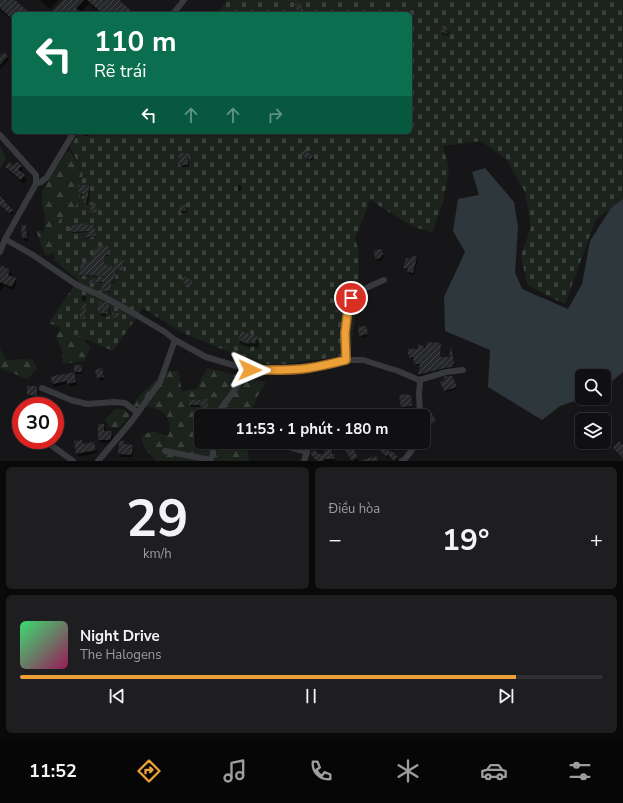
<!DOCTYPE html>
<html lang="vi">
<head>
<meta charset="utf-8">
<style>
	body { margin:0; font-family:"Nunito Sans",sans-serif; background:#1e1e20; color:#f1f3f6; height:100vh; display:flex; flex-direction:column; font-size:15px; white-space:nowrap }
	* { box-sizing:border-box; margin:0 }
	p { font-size:13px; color:#9c9d9f }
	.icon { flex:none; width:22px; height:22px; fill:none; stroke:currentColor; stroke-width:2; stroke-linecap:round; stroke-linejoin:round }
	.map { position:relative; height:461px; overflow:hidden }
	.side { display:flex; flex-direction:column; gap:6px; padding:6px; background:#09090a; flex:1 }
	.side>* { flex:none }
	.top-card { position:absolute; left:12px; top:12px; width:400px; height:122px; border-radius:6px; box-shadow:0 1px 3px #0004,0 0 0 1px #303032; background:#0b6e4f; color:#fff; overflow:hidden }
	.tools { position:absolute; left:575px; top:369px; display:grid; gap:8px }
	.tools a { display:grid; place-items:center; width:36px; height:36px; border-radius:6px; background:#101012; box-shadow:0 1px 3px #0004,0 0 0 1px #303032; font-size:20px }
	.speed { position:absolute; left:12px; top:397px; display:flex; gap:8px; font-size:20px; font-weight:700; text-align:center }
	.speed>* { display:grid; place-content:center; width:52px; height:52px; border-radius:50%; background:#101012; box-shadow:0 1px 3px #0004,0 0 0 1px #303032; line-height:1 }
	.speed .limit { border:6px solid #d22; background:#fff; color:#111 }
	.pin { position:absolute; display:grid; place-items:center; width:34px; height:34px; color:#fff; margin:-17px; border:2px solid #fff; border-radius:50%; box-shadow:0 1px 4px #0007 }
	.me { position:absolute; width:44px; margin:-22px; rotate:91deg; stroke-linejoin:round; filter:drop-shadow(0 0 3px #0008) }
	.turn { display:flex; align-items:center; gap:14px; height:84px; padding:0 16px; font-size:18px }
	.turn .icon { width:52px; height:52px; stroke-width:2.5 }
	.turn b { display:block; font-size:28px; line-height:34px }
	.lanes { display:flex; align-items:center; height:38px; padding:0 16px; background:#0003; justify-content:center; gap:20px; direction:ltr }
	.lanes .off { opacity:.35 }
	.big { font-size:30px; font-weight:700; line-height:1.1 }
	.side .tile { flex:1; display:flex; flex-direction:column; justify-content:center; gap:6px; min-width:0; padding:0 14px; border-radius:6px; background:#1e1e20 }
	.side .dial { align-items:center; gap:0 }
	.dial b { font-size:52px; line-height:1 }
	.song { display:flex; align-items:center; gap:12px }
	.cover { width:48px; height:48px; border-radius:6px; background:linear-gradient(135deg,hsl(140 70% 55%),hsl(330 70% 35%)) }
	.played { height:4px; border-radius:2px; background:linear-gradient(90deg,#eea038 85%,#303032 85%) }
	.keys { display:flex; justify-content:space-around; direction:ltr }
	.heat { display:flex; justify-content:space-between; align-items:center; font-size:22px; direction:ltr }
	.side .tiles { flex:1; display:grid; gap:6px; grid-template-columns:1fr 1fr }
	.tile:last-child { grid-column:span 2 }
	.trip { position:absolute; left:194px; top:409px; width:236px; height:40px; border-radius:6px; background:#101012; box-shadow:0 1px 3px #0004,0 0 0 1px #303032; font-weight:700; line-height:40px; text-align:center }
	.menu { display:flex; height:64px; justify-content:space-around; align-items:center; background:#060607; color:#9c9d9f }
	.menu .icon { width:28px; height:28px }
	.menu .active { color:#eea038 }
	.menu b { font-size:18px; color:#f1f3f6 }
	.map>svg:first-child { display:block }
</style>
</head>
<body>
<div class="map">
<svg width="623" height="461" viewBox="0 0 623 461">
	<defs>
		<pattern id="forest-firs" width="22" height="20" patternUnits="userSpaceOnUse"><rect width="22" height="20" fill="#1c231d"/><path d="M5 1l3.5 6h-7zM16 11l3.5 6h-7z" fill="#3a403c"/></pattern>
		<pattern id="cemetery-stones" width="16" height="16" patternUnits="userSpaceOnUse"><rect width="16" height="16" fill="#1c231d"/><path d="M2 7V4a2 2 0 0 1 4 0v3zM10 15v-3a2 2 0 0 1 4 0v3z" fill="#3a403c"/></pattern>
		<pattern id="building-hatch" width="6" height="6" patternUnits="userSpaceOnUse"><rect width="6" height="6" fill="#262729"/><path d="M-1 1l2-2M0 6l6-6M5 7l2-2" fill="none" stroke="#434446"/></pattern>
	</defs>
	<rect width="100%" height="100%" fill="#161618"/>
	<path fill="url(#forest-firs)" d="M0,145l6,13 -6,11z
		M70,151l13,22 -3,26 -8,14 -11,5 -5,7v16l-1,12 -10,2 -9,-25 8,2 1,-18 -3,-10v-13l25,-39z
		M75,326l15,22 -5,13 -22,3 -1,-13 -6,-15 6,-9z
		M0,349l7,11 17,-1 9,1 4,9 -10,10 -27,-11z
		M207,368l59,14 -8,13 -8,21h-49v26h46v5l2,14h-92c-8,-7 -16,-14 -15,-25l10,-5 16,5c7,-15 -5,-28 -20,-29 -5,-1 -11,0 -16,0l6,-10 28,-26h13l1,10 2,10 14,-2z
		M116,409h7l7,6 -10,12 -10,1 -5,-8 5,-6z"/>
	<path fill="url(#cemetery-stones)" d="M227,0h396v200l-27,19 -31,85 -23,-11 -15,-9 -6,-28 10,-29 -6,-35 -19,-33 -25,-18 -38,5 6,23 -6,33 -11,31 -22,-8 -40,-25 -15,39 4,12v24l-8,77 -15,5 -59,8 -22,-2 -74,-31 -38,-24 -30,43 -64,-28 29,-43 -24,-20 2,-19v-16l5,-7 11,-5 8,-14 3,-26 -13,-26 9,-15h331v-118h-192z"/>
	<path fill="#2d373c" d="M485,168l29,34 4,25 -3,45 7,17 46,20 14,-25 8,-43 21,-33 12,-9v173l-19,16v-12h-22v22h2l-24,8 -18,14 -54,-33 2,-37 -45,-19 -1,-34 21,-45 -12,-21 5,-32 21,-4 -7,-23z"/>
	<path fill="#0007" d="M0,0h14l15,14h-15v9l-14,-13z
		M40,0h18l-8,9z
		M64,0h53l17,14h-33l-12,-10 -8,9v1h-26l-2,-3z
		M448,29l1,3 -1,4 -5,-1 -2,-3z
		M4,53l5,7 -9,9v-12z
		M84,132h4l1,4h-5z
		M304,150l9,7 1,2 -2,2 -2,-2 -1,2 -6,-5 -2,-2z
		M188,154l1,3v10h-8l-1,-2z
		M21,166l2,4 -3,3 4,3 3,4 -3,4 -16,-13 -2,-4z
		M238,185l3,1 1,1 -1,4h-3z
		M88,186l2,3v4l-2,12 -3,-2v-7h-4l-1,-2z
		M0,198l12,12 2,3 -3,2 -8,-7v1l-3,-3z
		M185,206l2,3v4h-6l-1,-3z
		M26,226l1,2 1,13h-4l-1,-3z
		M86,226h8l2,11 -12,2 6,-7 -18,1v-1z
		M109,248v8h-4l-1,9 10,3 9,-6 1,1 -1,8h-6l-3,12h-3v9l-8,-1 -1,-1 2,-7h-14v-1l16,-5 -25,-1 -1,-1 12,-13z
		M382,250l2,8h-2v3h-4l-2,-2z
		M416,258l2,2 -4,15 -5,-1 -1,-4h-2l-1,-2z
		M0,270h10l2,4 -2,3 5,2 2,3 -3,8 -10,-4 -4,5z
		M82,296h4v5h-3z
		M100,303l8,3 2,3 -1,8 -8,-1 -1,-3z
		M366,327l2,9 -6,2 -2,-3z
		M257,338l3,4 -2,6 -6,-2v2l-11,-3 -2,-5z
		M440,343l1,2 -1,13h10l2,-10 1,1 1,16h-1v3l-7,1 -25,7 -2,-1 2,-10h-5l-2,-6h-3l-2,-4 17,-4z
		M81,366l2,3v5h-7l-1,-2z
		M102,369l3,10 -5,2 -3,-10z
		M61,376h14l2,9 -7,2 -2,-4 -13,4 -2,-3z
		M453,379l4,10 -11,3 -5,-10z
		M36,387l2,3v8h-8l-2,-3z
		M400,396h11l1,11 -9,1z
		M207,400l1,2v8h-5l-1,-3h-11l-1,-3z
		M581,417l3,3h-2v4l-3,-4z
		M104,425l1,3v4h6l2,3 -1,6 -1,2h-10l-2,-3z
		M82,441l2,4 10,-2 1,3 2,7 -18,4 -2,-3 -1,-12z
		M123,442l2,3 7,1 2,3 -1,8h-13l-1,-3z
		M292,442h4l1,4h-3z
		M350,446l8,14 -1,1h-4l-7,-13z
		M376,446l21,12 1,2 -4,1 -4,-4 -2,1 -10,-9z
		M332,450l1,3v2h1l1,2v4h-18l1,-6h7z"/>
	<path fill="url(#building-hatch)" d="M0,0h15l16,14h-17v7l-14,-13z
		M63,0h21l-8,8 7,6h-28l-3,-3z
		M87,0h32l16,14h-32z
		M300,2l4,11 -6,1 -3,-10z
		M442,27l6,1 -1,6 -7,-2z
		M4,52l4,4 -8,9v-9z
		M304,149l9,7 -3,4 -2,-2 -1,1 -7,-5z
		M179,153h9v12h-9z
		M9,162l4,4 5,-4 4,4 -4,3 7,6 -4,5 -16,-13z
		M78,185h11v5l-3,13h-2v-9h-5z
		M0,196l5,5v1l8,8 -4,3 -8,-7 -1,1z
		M96,204l1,8 -6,1 -1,-8z
		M179,205h7v6h-7z
		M85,223l1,2h8l2,11 -13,2 6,-7 -18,1 -2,-6z
		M21,225h5l1,13h-5z
		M104,245v1h5v9h-4l-1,9 10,3v-4l4,1 1,-4 5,1 -2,10 -5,-1 -4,12h-2v9h-10l2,-9 -14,1 -1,-2 18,-5 -27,-1 2,-12 10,-2 4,-14z
		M382,249l1,6h-2v3l-6,1 -1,-9z
		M412,255l5,2 -4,16 -6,-1 1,-3 -5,-1 3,-10 5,1z
		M1,265l9,5 -2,5 8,3 -4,9 -12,-5v-14z
		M185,277h2l6,5 -4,5 -7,-6v-2z
		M99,302h6l4,3 -1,9 -9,-1z
		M86,303l-1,16h-5v-7h2l-1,-8z
		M335,307l7,3 -1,4 -7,-2z
		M112,313h7v4l-7,1z
		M366,326l2,8 -9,2 -1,-9z
		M241,331l17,6 -3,7 -5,-2 -1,2 -11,-4z
		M427,342l14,1 -1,14h9l2,-10h1l2,17h-2l1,3 -8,1 -27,7 2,-11h-6l-1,-7 -4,1v-3h-1v-6h10v-5l5,2 2,3z
		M74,365h8v7h-8z
		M102,368l2,9 -7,1 -2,-8z
		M74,372l2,10 -9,2v-3l-14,3 -3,-7 11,-3v1z
		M447,376h5l5,11 -13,4 -4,-9 4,-2v-3z
		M27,386h10v10l-10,-1z
		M408,394v1h3l1,11 -11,1 -2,-12z
		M201,399h7v9h-7v-3h-12v-5h12z
		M408,408l7,1v7l-6,-1z
		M430,410l6,11 -6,4 -3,-5 -2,1 -1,-2v-6z
		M98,424h6v7h8l-1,7 -1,2h-12z
		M82,440l1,4 11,-2 2,8 -20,4 -2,-13z
		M121,441h3v3l9,1 -1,10 -14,-1 1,-11z
		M619,441l4,4v13l-10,-10z
		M378,442l12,10 1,-1 7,6 -4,4 -6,-6 -2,1 -11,-10z
		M350,444l8,13 -6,4 -8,-13z
		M325,448l7,1v5h3l-1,5h-9l-2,2h-6l-6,-7v-2l4,-2 3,4h6z
		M376,456l2,5h-15l-1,-1z"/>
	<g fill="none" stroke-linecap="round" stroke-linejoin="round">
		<path stroke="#37393d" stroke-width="6" d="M173,14l11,-14
			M0,135l36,40v9
			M5,239l28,16 44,30 11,5 16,7 29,16 32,19 10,8 31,17 44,13h23l35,-2 21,-4 17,-4h17l35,11 21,9 27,-8 17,-2
			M0,252l5,-13 31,-55 5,-2 6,-5 27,-45
			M346,360l-1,-27 4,-32c9,-10 23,-16 35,-21
			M419,380l1,3 -1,11 1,22
			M42,388l29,12 16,4 27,-2 11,1 13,10
			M215,416l8,-10 15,-21 5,-16
			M44,440l29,21
			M278,444l29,8 -3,9
			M165,451l45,9c5,-7 3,-10 1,-18
			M98,461l33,-39 29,-40 15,-42
			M402,461l3,-2 13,-17"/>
	</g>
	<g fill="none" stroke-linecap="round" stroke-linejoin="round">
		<g stroke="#9b6824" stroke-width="10">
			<path id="route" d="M250,370c20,0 40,1 59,-2 13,-2 25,-5 37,-8l-1,-27 4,-33 2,-2"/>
		</g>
		<use href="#route" stroke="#eea038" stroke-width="7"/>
	</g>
</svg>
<div class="tools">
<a><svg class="icon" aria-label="search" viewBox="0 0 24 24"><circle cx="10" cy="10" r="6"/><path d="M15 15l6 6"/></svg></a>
<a><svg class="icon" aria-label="layers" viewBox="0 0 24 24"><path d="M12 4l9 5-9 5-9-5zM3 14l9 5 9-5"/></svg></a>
</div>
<div class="speed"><div class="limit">30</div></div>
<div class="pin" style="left:351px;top:298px;background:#d93025"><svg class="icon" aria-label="arrive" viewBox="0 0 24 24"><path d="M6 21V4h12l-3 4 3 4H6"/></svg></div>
<svg class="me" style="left:250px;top:370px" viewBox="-20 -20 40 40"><path d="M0-17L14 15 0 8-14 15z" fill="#eea038" stroke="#fff" stroke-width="4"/></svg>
<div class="trip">11:53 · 1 phút · 180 m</div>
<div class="top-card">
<div class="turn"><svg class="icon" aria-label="left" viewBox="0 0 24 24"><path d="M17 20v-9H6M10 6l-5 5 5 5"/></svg><div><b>110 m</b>Rẽ trái</div></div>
<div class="lanes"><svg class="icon" aria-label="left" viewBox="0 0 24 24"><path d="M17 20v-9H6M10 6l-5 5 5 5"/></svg><svg class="icon off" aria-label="ahead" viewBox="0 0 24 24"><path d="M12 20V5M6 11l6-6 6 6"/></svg><svg class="icon off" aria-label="ahead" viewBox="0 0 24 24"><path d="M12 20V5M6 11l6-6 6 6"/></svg><svg class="icon off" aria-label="right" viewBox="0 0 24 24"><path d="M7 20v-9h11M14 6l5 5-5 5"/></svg></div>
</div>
</div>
<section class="side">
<div class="tiles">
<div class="tile dial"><b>29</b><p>km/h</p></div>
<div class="tile"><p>Điều hòa</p>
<div class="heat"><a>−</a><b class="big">19°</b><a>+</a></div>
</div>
<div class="tile">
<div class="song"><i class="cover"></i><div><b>Night Drive</b><p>The Halogens</p></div></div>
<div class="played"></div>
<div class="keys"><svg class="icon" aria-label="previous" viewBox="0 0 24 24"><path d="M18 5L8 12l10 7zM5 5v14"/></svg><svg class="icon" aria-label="pause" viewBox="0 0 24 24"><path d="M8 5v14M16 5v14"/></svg><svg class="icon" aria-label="next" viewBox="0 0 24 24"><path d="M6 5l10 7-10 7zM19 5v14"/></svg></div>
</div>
</div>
</section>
<nav class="menu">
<b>11:52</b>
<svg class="icon active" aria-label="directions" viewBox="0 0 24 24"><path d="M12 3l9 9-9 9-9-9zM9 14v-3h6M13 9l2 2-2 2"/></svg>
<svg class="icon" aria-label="music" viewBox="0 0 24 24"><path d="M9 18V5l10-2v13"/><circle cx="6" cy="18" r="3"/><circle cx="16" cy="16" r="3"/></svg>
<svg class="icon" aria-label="phone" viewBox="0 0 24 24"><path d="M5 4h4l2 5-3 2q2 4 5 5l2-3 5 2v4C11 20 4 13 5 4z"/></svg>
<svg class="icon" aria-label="climate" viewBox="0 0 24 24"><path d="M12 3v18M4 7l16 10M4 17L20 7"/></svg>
<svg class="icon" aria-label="car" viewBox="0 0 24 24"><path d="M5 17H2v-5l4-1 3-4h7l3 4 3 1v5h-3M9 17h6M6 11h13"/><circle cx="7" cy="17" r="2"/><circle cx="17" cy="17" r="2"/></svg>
<svg class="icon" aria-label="filters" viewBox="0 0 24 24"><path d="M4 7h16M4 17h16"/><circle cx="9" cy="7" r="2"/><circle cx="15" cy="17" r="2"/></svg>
</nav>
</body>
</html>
